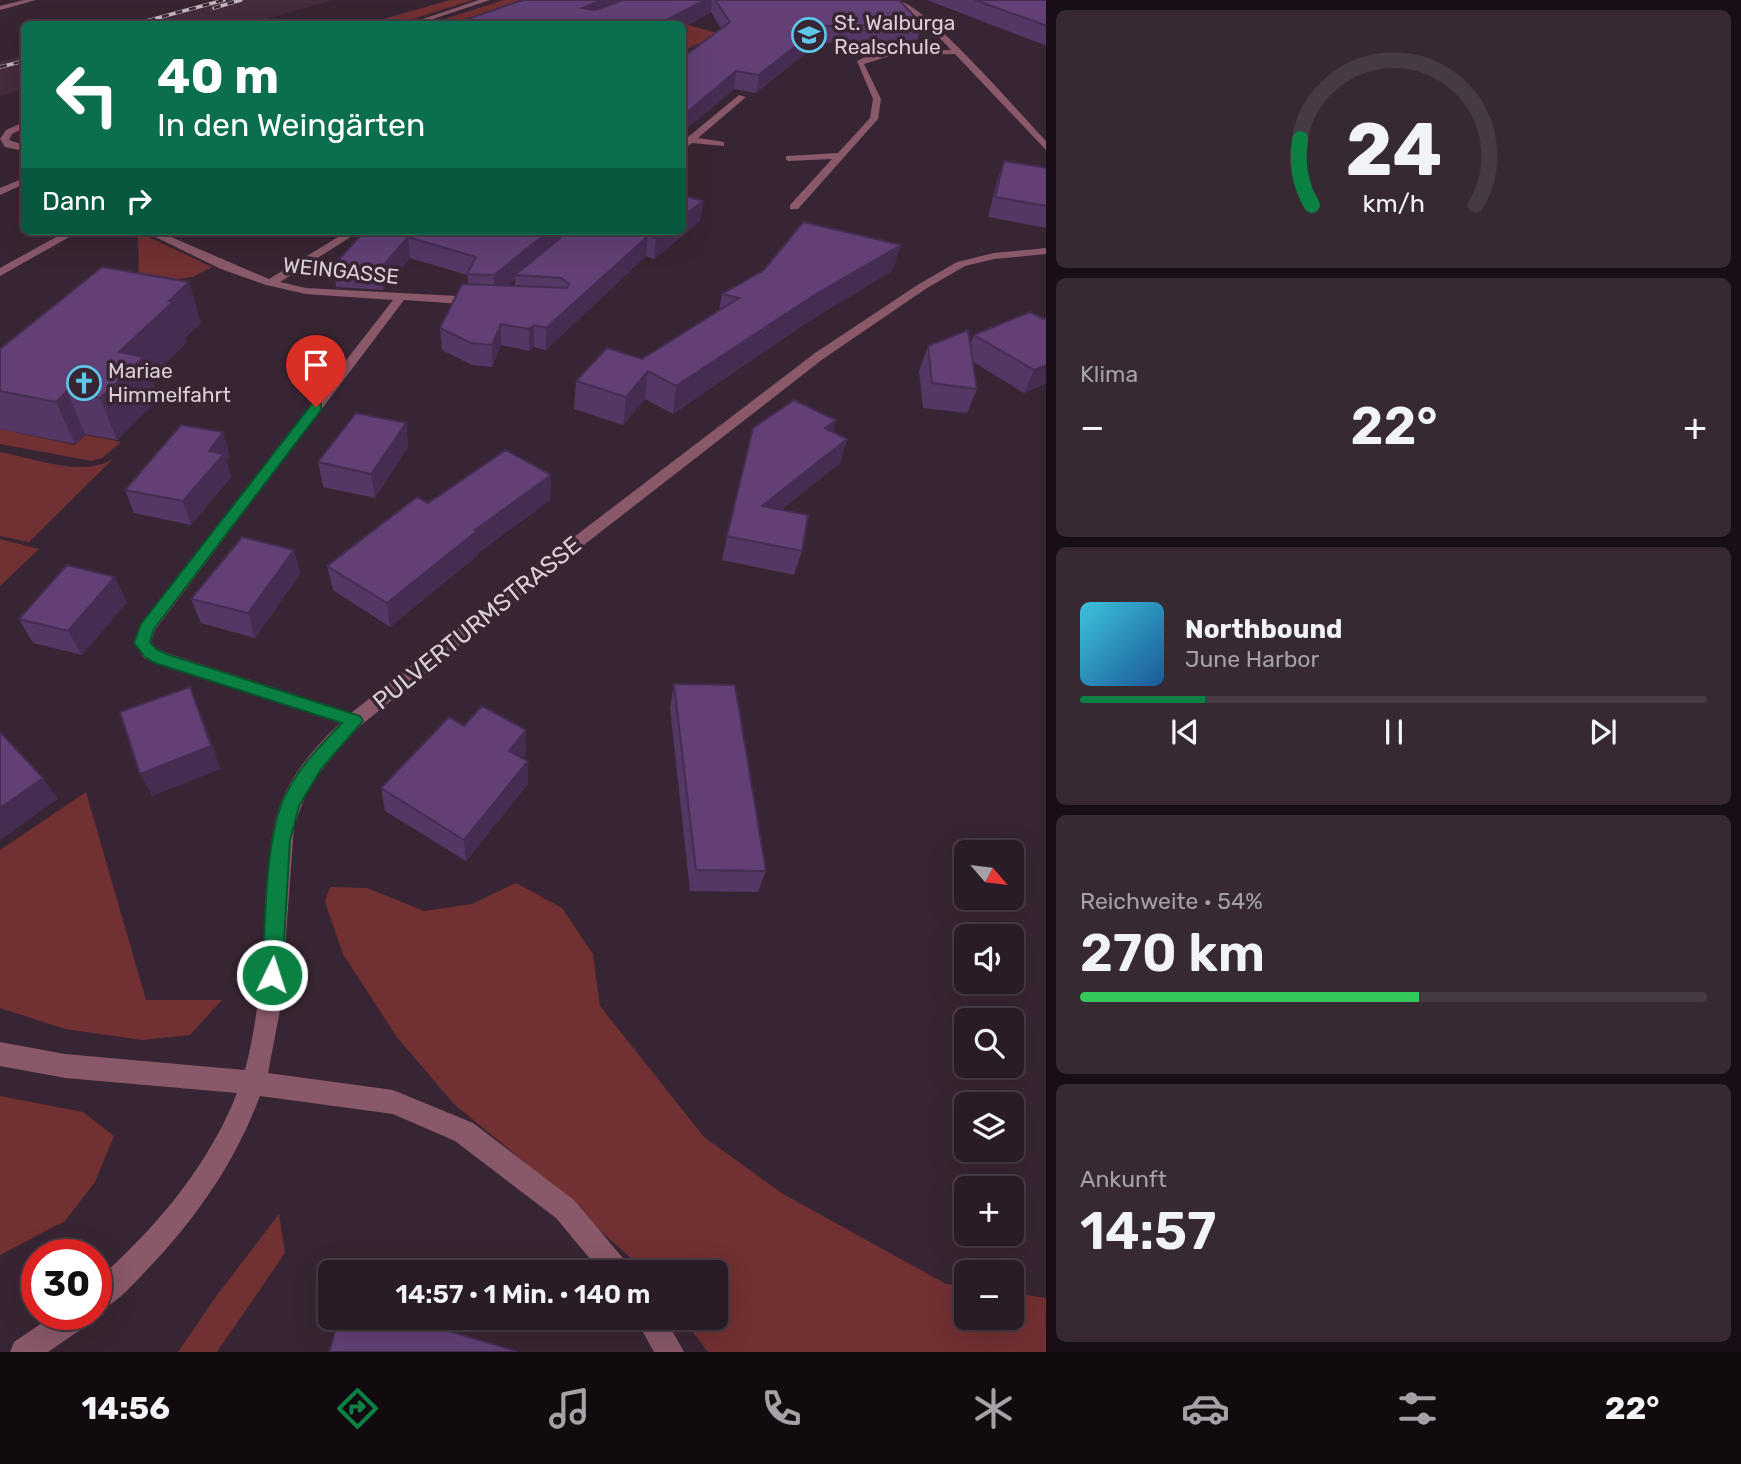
<!DOCTYPE html>
<html lang="de">
<head>
<meta charset="utf-8">
<style>
	body { margin:0; font-family:Rubik,sans-serif; background:#362932; color:#f1f3f6; height:100vh; display:flex; flex-direction:column; font-size:26px; white-space:nowrap }
	* { box-sizing:border-box; margin:0 }
	p { font-size:23px; color:#a5a1a7 }
	.icon { flex:none; width:38px; height:38px; fill:none; stroke:currentColor; stroke-width:2; stroke-linecap:round; stroke-linejoin:round }
	.map { position:relative; flex:1; overflow:hidden }
	.panel { display:flex; flex-direction:column; gap:10px; padding:10px; background:#170f15; width:695px }
	.panel>* { flex:none }
	.hud { position:absolute; left:21px; top:21px; width:665px; height:214px; border-radius:10px; box-shadow:0 7px 28px #0002,0 0 0 2px #463a43; background:#0b6e4f; color:#fff; overflow:hidden }
	.needle { width:46px; rotate:118deg }
	.tools { position:absolute; left:954px; top:840px; display:grid; gap:14px }
	.tools a { display:grid; place-items:center; width:70px; height:70px; border-radius:10px; background:#2a1c26; box-shadow:0 7px 28px #0002,0 0 0 2px #463a43; font-size:35px }
	.speed { position:absolute; left:21px; top:1239px; display:flex; gap:14px; font-size:35px; font-weight:700; text-align:center }
	.speed>* { display:grid; place-content:center; width:91px; height:91px; border-radius:50%; background:#2a1c26; box-shadow:0 7px 28px #0002,0 0 0 2px #463a43; line-height:1 }
	.speed .limit { border:10px solid #d22; background:#fff; color:#111 }
	.pin { position:absolute; display:grid; place-items:center; width:60px; height:60px; color:#fff; margin:-72px -30px; border-radius:50% 50% 50% 0; rotate:-45deg; box-shadow:0 0 7px #0007 }
	.pin .icon { rotate:45deg }
	.me { position:absolute; width:77px; margin:-38px; rotate:4deg; stroke-linejoin:round; filter:drop-shadow(0 0 5px #0008) }
	.turn { display:flex; align-items:center; gap:24px; height:147px; padding:0 21px; font-size:32px }
	.turn .icon { width:91px; height:91px; stroke-width:2.5 }
	.turn b { display:block; font-size:49px; line-height:60px }
	.then { display:flex; align-items:center; height:66px; padding:0 21px; background:#0003; gap:14px; font-size:26px }
	.big { font-size:52px; font-weight:600; line-height:1.1 }
	.panel .widget { flex:1; display:flex; flex-direction:column; justify-content:center; gap:10px; min-width:0; padding:0 24px; border-radius:10px; background:#362932 }
	.panel .dial { align-items:center; gap:0 }
	.dial svg { height:182px; overflow:visible; fill:none; stroke:#463a43; stroke-width:7; stroke-linecap:round; text-anchor:middle }
	.dial text { fill:#f1f3f6; stroke:none }
	.song { display:flex; align-items:center; gap:21px }
	.cover { width:84px; height:84px; border-radius:10px; background:linear-gradient(135deg,hsl(190 70% 55%),hsl(210 70% 35%)) }
	.played { height:7px; border-radius:4px; background:linear-gradient(90deg,#0b8043 20%,#463a43 20%) }
	.keys { display:flex; justify-content:space-around; direction:ltr }
	.heat { display:flex; justify-content:space-between; align-items:center; font-size:38px; direction:ltr }
	.charge { height:10px; border-radius:5px; background:linear-gradient(90deg,#34c759 54%,#463a43 0) }
	.trip { position:absolute; left:318px; top:1260px; width:410px; height:70px; border-radius:10px; background:#2a1c26; box-shadow:0 7px 28px #0002,0 0 0 2px #463a43; font-weight:600; line-height:70px; text-align:center }
	.tab-bar { display:flex; height:112px; justify-content:space-around; align-items:center; background:#110b0f; color:#a5a1a7 }
	.tab-bar .icon { width:49px; height:49px }
	.tab-bar .on { color:#0b8043 }
	.tab-bar b { font-size:32px; color:#f1f3f6 }
	main { display:flex; flex:1; min-height:0 }
	.map>svg:first-child { display:block }
</style>
</head>
<body>
<main>
<div class="map">
<svg width="1047" height="1352" viewBox="0 0 1047 1352">
	<rect width="100%" height="100%" fill="#382533"/>
	<path fill="#442b3e" d="M224,0h108l-83,24h-113z
		M24,55v34l-24,7v-34z"/>
	<path fill="#713032" d="M450,0h23l-76,24h-31z
		M504,0h56l-71,24h-60z
		M640,12l81,22 -37,16 -2,-26h-73z
		M138,232l74,35 -19,10 -54,7z
		M0,429l75,16 10,-10 36,7 -19,16 -10,3 -92,-17z
		M0,452c32,6 84,26 113,7l-84,83 -29,-6z
		M0,539l39,10 -39,37z
		M86,792l60,208h76l-32,35 -48,5 -77,-11 -65,-21v-158z
		M516,883l46,25 31,46 7,52 104,131 79,57 163,90 20,3v31h46v-25l34,5v54h-338l-26,-34h34v-46h-70l-111,-101 -81,-67 -58,-68 -53,-82 -18,-52 5,-15 37,1 57,23 48,-7z
		M0,1096l83,16 31,24 -19,46 -30,39 -65,34z
		M279,1214l6,39 -68,99h-39l37,-54z"/>
	<g fill="none" stroke-linecap="round" stroke-linejoin="round">
		<path fill="#895869" fill-rule="evenodd" d="M24,0h12l-36,10v-4z
			M479,0h11l-72,24h-10z
			M895,0c28,0 127,116 152,142v9l-92,-97 -62,1 -29,9 17,35 -3,20 -80,90h-8v-4l42,-46 -43,2 -3,-1v-4l52,-3 32,-35 3,-19 -16,-38c28,-16 63,-11 94,-11l-18,-19z
			M739,95l7,2 -48,41 26,4v4l-32,-3 -10,7v-8z
			M24,122v6l-12,6 -3,6 15,5v6l-19,-4 -5,-8 6,-9z
			M24,178v6l-24,11v-7z
			M67,231h13l-80,45v-8z
			M143,231h14l112,48 79,-48h12l-80,51 26,6 170,9 6,4 -6,4 -72,-5 -249,330 -4,12 5,6 11,5 184,60 219,-173 245,-187 104,-69 38,-22 37,-9 53,-5v6l-53,5 -29,7 -38,22 -104,71 -243,189 -220,178 -18,19 -33,41 -15,40 -13,179 -13,68 125,17 80,33 101,77 53,63 4,9h-30l-45,-54 -101,-77 -62,-27 -133,-18c-26,69 -67,127 -118,179 -13,14 -28,30 -46,37v-31c59,-52 112,-114 141,-188l-172,-15 -65,-12v-24l65,12 180,16c15,-57 18,-116 22,-175 3,-30 2,-61 13,-90 12,-32 35,-58 60,-82l-185,-60 -11,-5 -10,-15 7,-19 252,-324 -87,-6 -40,-9 -45,-16z
			M55,1314h38l-4,10 -41,28h-38l4,-10z
			M635,1318h30l19,34h-30z"/>
		<g stroke="#c4b6c1" stroke-width="3.5">
			<path id="rail" d="M214,8l27,-8
				M135,24l89,-24
				M0,67l24,-6"/>
		</g>
		<use href="#rail" stroke="#382533" stroke-width="2.5" stroke-dasharray="7" stroke-linecap="butt"/>
	</g>
	<path fill="#543765" fill-rule="evenodd" d="M523,0h376l23,24 -5,17 -99,2 -62,50 -22,-4 -50,42h-2v-73l39,-29 -10,-17 -29,16v-4z
		M927,0h120v46z
		M1004,161l43,7v60l-59,-11 9,-36z
		M703,201l-3,20 -46,38 -8,-3 -100,94 -12,-3 -5,4 -28,-6 -9,22 -20,-2 -30,-15 -2,-22 28,-44 -1,-9 -57,-17 -27,32 -47,-3 -3,-21 32,-35h317zM515,280v6h-8z
		M892,271l-83,50 -136,93 -28,-15 -22,26 -49,-16 2,-28 66,-22 77,-49 3,-16z
		M1030,312l17,71 -23,10 -51,-31 4,27 -10,24 -44,-5 -4,-37 9,-25 42,-1 4,-10z
		M201,323l-16,15 1,5 -35,34 8,22 -42,41 -32,-6 -10,10 -75,-15v-80z
		M836,420l-4,12 15,7 -7,24 -59,47 21,41 -8,24 -72,-15 5,-24z
		M406,423l2,24 -33,51 -52,-11 -5,-25z
		M230,456l-4,4 5,17 -40,48 -57,-12 -9,-23z
		M551,475l-1,25 -72,53v2l-88,72 -57,-37 -6,-24 101,-63z
		M294,550l6,24 -45,64 -54,-15 -10,-24z
		M127,602l-45,53 -49,-12 -14,-24z
		M674,684l92,187 -8,21 -68,-1 -20,-183z
		M464,726l62,28 -4,4 6,3v23l-62,77 -81,-50 -4,-23z"/>
	<path fill="#452d52" d="M602,0h38l-59,24 1,-16z
		M705,0h7l-1,12 -29,16v-4h-23z
		M821,26l-3,17 -62,50 3,-18z
		M736,71l-2,18 -50,42 2,-18z
		M703,201l-3,20 -46,38 2,-21 9,-7h17v-14z
		M549,231h25l-59,44v5l-21,16v-21z
		M648,236l-2,20 -100,94v-22z
		M408,237l2,21 -27,32 -2,-22z
		M901,245l-9,26 -83,50 -136,93 3,-28 140,-92z
		M189,282l12,41 -16,15 1,5 -35,34 8,22 -42,41 -17,-42 19,-46 50,-51z
		M501,324v21l-9,22v-22z
		M534,325v22l-5,4v-22z
		M1047,365v18l-23,10 10,-23z
		M648,371l-3,28 -22,26 3,-28z
		M67,391l18,43 -10,10 -19,-42z
		M836,420l-7,24 -4,-16z
		M406,423l2,24 -33,51 -4,-24z
		M223,432l7,24 -4,4 5,17 -40,48 -8,-24 26,-50z
		M847,439l-7,24 -84,67 6,-24z
		M551,475l-1,25 -72,53v2l-88,72 -3,-24 88,-73z
		M294,550l6,24 -45,64 -7,-25z
		M115,577l12,25 -45,53 -14,-24z
		M190,687l10,24 21,58 -69,27 -12,-22z
		M526,730v24l-17,20v-23z
		M528,761v23l-62,77 -2,-21z
		M43,778l15,21 -58,41v-32z"/>
	<path fill="#624075" stroke="#452d52" stroke-width="2" d="M523,0h79l-20,8 14,2 27,-10h82l-46,24h-206z
		M715,0h184l23,24 -101,2 -62,49 -23,-4 -50,42 -4,-1v-54l48,-36z
		M975,0h72v26z
		M1004,161l43,7v38l-52,-9z
		M682,195l21,6 -21,16z
		M803,222l98,23 -85,49 -140,92 -28,-15 -22,26 -50,-16 31,-33 35,11 97,-61 -17,-4 42,-24z
		M365,231h184l-55,44 -27,-1 9,-17 -68,-20 -27,31 -48,-2z
		M569,231h96l-9,7 -8,-2 -102,92 -12,-3 -5,4 -28,-5 -9,21 -21,-2 -31,-15 22,-44 105,4 2,-4 -8,-6 -46,-3z
		M102,267l87,15 -20,19h5l-55,51 25,5 -44,41 -33,-7 -11,11 -56,-11v-42z
		M1030,312l13,7 4,-1v47l-13,5 -60,-35z
		M968,330l9,59 -45,-6 -4,-37z
		M794,400l42,20 -11,8 22,11 -85,67 46,9 -6,36 -75,-15 26,-108z
		M356,413l50,10 -35,51 -53,-12z
		M181,425l42,7 -14,19 15,3 -41,47 -58,-11z
		M506,450l45,25 -76,55 2,1 -90,72 -60,-37 90,-69 11,6z
		M242,537l52,13 -46,63 -57,-14z
		M67,565l48,12 -47,54 -49,-12z
		M674,684l61,1 31,186 -70,-1z
		M190,687l21,59 -71,28 -20,-62z
		M482,706l44,24 -17,21 19,10 -64,79 -83,-52 68,-71 15,9z
		M0,732l43,46 -43,30z
		M339,1318h66l111,33v1h-187z"/>
	<path fill="#0b8043" stroke="#07532c" stroke-width="2" d="M316,403l5,1v6l-167,219 -4,13 6,7 10,5 194,62 3,5 -42,48 -22,37 -9,34 -8,135 -3,7 -7,3 -7,-3 -3,-7c4,-51 2,-122 19,-170 12,-32 38,-58 61,-82l-187,-60 -10,-6 -11,-14 7,-19 171,-220z"/>
	<defs>
		<g id="school-ring" transform="scale(1.75)"><circle r="9.5" fill="#382533" stroke="#5cc7e8" stroke-width="1.5"/><path d="M0-5L7-2L0 1L-7-2ZM-4 1L0 2.5L4 1V4Q0 6-4 4Z" fill="#5cc7e8"/></g>
		<g id="church-ring" transform="scale(1.75)"><circle r="9.5" fill="#382533" stroke="#5cc7e8" stroke-width="1.5"/><path d="M-1.2-6h2.4v3.5h3.3v2.4h-3.3V6h-2.4V-.1h-3.3v-2.4h3.3Z" fill="#5cc7e8"/></g>
	</defs>
	<g fill-rule="evenodd">
		<use href="#school-ring" x="809" y="35"/>
		<use href="#church-ring" x="84" y="383"/>
	</g>
	<g text-anchor="middle" stroke-width="7" stroke-linejoin="round" paint-order="stroke">
		<g font-size="21" fill="#dbced8" stroke="#382533" text-anchor="start">
			<text x="834" y="30">St. Walburga<tspan x="834" dy="24">Realschule</tspan></text>
			<text x="108" y="378">Mariae<tspan x="108" dy="24">Himmelfahrt</tspan></text>
		</g>
		<g font-size="21" fill="#dbced8" stroke="#382533">
			<text transform="translate(341 271) rotate(6)" y="7">WEINGASSE</text>
		</g>
		<g font-size="24" fill="#dbced8" stroke="#382533">
			<text transform="translate(477 623) rotate(-39)" y="8">PULVERTURMSTRASSE</text>
		</g>
	</g>
</svg>
<div class="tools">
<a><svg class="needle" viewBox="-14 -14 28 28"><path d="M0-13l5 13h-10z" fill="#e53935"/><path d="M0 13l5-13h-10z" fill="#a5a1a7"/></svg></a>
<a><svg class="icon" aria-label="sound" viewBox="0 0 24 24"><path d="M4 9h4l5-4v14l-5-4H4zM17 9q2 3 0 6"/></svg></a>
<a><svg class="icon" aria-label="search" viewBox="0 0 24 24"><circle cx="10" cy="10" r="6"/><path d="M15 15l6 6"/></svg></a>
<a><svg class="icon" aria-label="layers" viewBox="0 0 24 24"><path d="M12 4l9 5-9 5-9-5zM3 14l9 5 9-5"/></svg></a>
<a>+</a>
<a>−</a>
</div>
<div class="speed"><div class="limit">30</div></div>
<div class="pin" style="left:316px;top:407px;background:#d93025"><svg class="icon" aria-label="arrive" viewBox="0 0 24 24"><path d="M6 21V4h12l-3 4 3 4H6"/></svg></div>
<svg class="me" style="left:272px;top:975px" viewBox="-20 -20 40 40"><circle r="17" fill="#0b8043" stroke="#fff" stroke-width="3"/><path d="M0-11L8 9 0 5-8 9z" fill="#fff"/></svg>
<div class="trip">14:57 · 1 Min. · 140 m</div>
<div class="hud">
<div class="turn"><svg class="icon" aria-label="left" viewBox="0 0 24 24"><path d="M17 20v-9H6M10 6l-5 5 5 5"/></svg><div><b>40 m</b>In den Weingärten</div></div>
<div class="then">Dann<svg class="icon" aria-label="right" viewBox="0 0 24 24"><path d="M7 20v-9h11M14 6l5 5-5 5"/></svg></div>
</div>
</div>
<section class="panel">
<div class="widget dial"><svg viewBox="0 0 100 80">
<path d="M14 69A42 42 0 1 1 86 69"/>
<path d="M14 69A42 42 0 0 1 9 40" stroke="#0b8043"/>
<text x="50" y="56" font-size="32" font-weight="700">24</text>
<text x="50" y="72" font-size="11">km/h</text>
</svg></div>
<div class="widget"><p>Klima</p>
<div class="heat"><a>−</a><b class="big">22°</b><a>+</a></div>
</div>
<div class="widget">
<div class="song"><i class="cover"></i><div><b>Northbound</b><p>June Harbor</p></div></div>
<div class="played"></div>
<div class="keys"><svg class="icon" aria-label="previous" viewBox="0 0 24 24"><path d="M18 5L8 12l10 7zM5 5v14"/></svg><svg class="icon" aria-label="pause" viewBox="0 0 24 24"><path d="M8 5v14M16 5v14"/></svg><svg class="icon" aria-label="next" viewBox="0 0 24 24"><path d="M6 5l10 7-10 7zM19 5v14"/></svg></div>
</div>
<div class="widget"><p>Reichweite · 54%</p><b class="big">270 km</b><div class="charge"></div></div>
<div class="widget"><p>Ankunft</p><b class="big">14:57</b></div>
</section>
</main>
<nav class="tab-bar">
<b>14:56</b>
<svg class="icon on" aria-label="directions" viewBox="0 0 24 24"><path d="M12 3l9 9-9 9-9-9zM9 14v-3h6M13 9l2 2-2 2"/></svg>
<svg class="icon" aria-label="music" viewBox="0 0 24 24"><path d="M9 18V5l10-2v13"/><circle cx="6" cy="18" r="3"/><circle cx="16" cy="16" r="3"/></svg>
<svg class="icon" aria-label="phone" viewBox="0 0 24 24"><path d="M5 4h4l2 5-3 2q2 4 5 5l2-3 5 2v4C11 20 4 13 5 4z"/></svg>
<svg class="icon" aria-label="climate" viewBox="0 0 24 24"><path d="M12 3v18M4 7l16 10M4 17L20 7"/></svg>
<svg class="icon" aria-label="car" viewBox="0 0 24 24"><path d="M5 17H2v-5l4-1 3-4h7l3 4 3 1v5h-3M9 17h6M6 11h13"/><circle cx="7" cy="17" r="2"/><circle cx="17" cy="17" r="2"/></svg>
<svg class="icon" aria-label="filters" viewBox="0 0 24 24"><path d="M4 7h16M4 17h16"/><circle cx="9" cy="7" r="2"/><circle cx="15" cy="17" r="2"/></svg>
<b>22°</b>
</nav>
</body>
</html>
